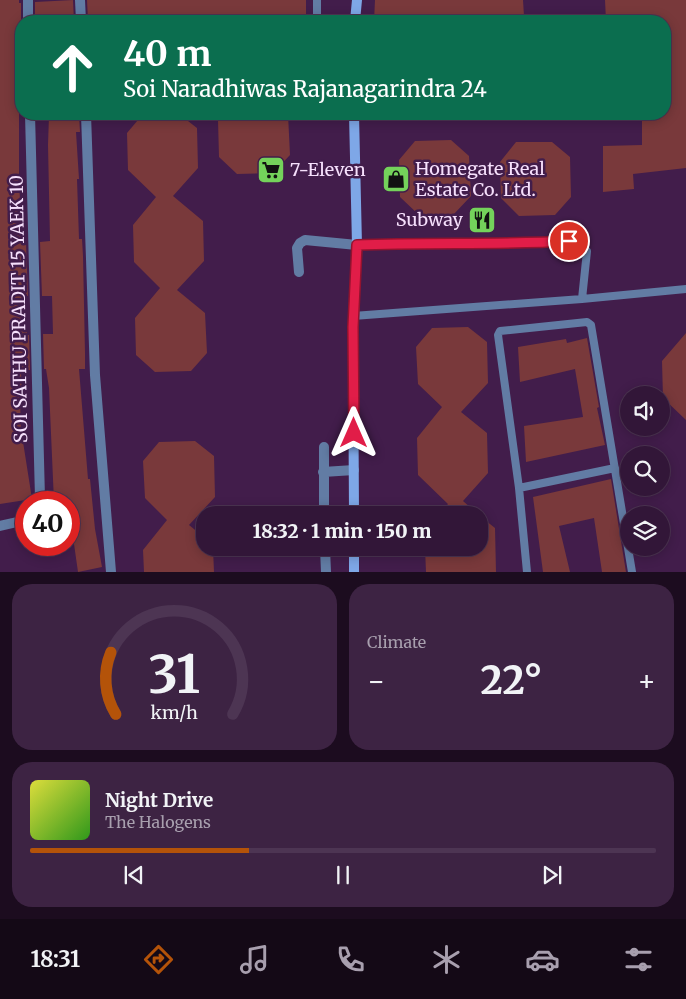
<!DOCTYPE html>
<html lang="en">
<head>
<meta charset="utf-8">
<style>
	body { margin:0; font-family:Merriweather,serif; background:#3d2343; color:#f1f3f6; height:100vh; display:flex; flex-direction:column; font-size:19px; white-space:nowrap }
	* { box-sizing:border-box; margin:0 }
	p { font-size:16px; color:#a89fae }
	.icon { flex:none; width:28px; height:28px; fill:none; stroke:currentColor; stroke-width:2; stroke-linecap:round; stroke-linejoin:round }
	.map { position:relative; height:572px; overflow:hidden }
	.sheet { display:flex; flex-direction:column; gap:12px; padding:12px; background:#1c0c1f; flex:1 }
	.sheet>* { flex:none }
	.guide { position:absolute; left:15px; top:15px; width:656px; height:105px; border-radius:20px; box-shadow:0 2px 12px #0003,0 0 0 1px #4d3553; background:#0b6e4f; color:#fff; overflow:hidden }
	.fabs { position:absolute; left:620px; top:386px; display:grid; gap:10px }
	.fabs a { display:grid; place-items:center; width:50px; height:50px; border-radius:50%; background:#321638; box-shadow:0 2px 12px #0003,0 0 0 1px #4d3553; font-size:25px }
	.speed { position:absolute; left:15px; top:491px; display:flex; gap:10px; font-size:25px; font-weight:700; text-align:center }
	.speed>* { display:grid; place-content:center; width:65px; height:65px; border-radius:50%; background:#321638; box-shadow:0 2px 12px #0003,0 0 0 1px #4d3553; line-height:1 }
	.speed .limit { border:8px solid #d22; background:#fff; color:#111 }
	.pin { position:absolute; display:grid; place-items:center; width:42px; height:42px; color:#fff; margin:-21px; border:2px solid #fff; border-radius:50%; box-shadow:0 1px 5px #0007 }
	.me { position:absolute; width:55px; margin:-28px; rotate:0deg; stroke-linejoin:round; filter:drop-shadow(0 0 4px #0008) }
	.turn { display:flex; align-items:center; gap:18px; height:105px; padding:0 25px; font-size:22px }
	.turn .icon { width:65px; height:65px; stroke-width:2.5 }
	.turn b { display:block; font-size:35px; line-height:42px }
	.big { font-size:38px; font-weight:800; line-height:1.1 }
	.sheet .tile { flex:1; display:flex; flex-direction:column; justify-content:center; gap:8px; min-width:0; padding:0 18px; border-radius:20px; background:#3d2343 }
	.sheet .dial { align-items:center; gap:0 }
	.dial svg { height:130px; overflow:visible; fill:none; stroke:#4d3553; stroke-width:7; stroke-linecap:round; text-anchor:middle }
	.dial text { fill:#f1f3f6; stroke:none }
	.song { display:flex; align-items:center; gap:15px }
	.cover { width:60px; height:60px; border-radius:8px; background:linear-gradient(135deg,hsl(60 70% 55%),hsl(110 70% 35%)) }
	.played { height:5px; border-radius:2px; background:linear-gradient(90deg,#b45309 35%,#4d3553 35%) }
	.keys { display:flex; justify-content:space-around; direction:ltr }
	.heat { display:flex; justify-content:space-between; align-items:center; font-size:28px; direction:ltr }
	.sheet .tiles { flex:1; display:grid; gap:12px; grid-template-columns:1fr 1fr }
	.tile:last-child { grid-column:span 2 }
	.trip { position:absolute; left:196px; top:506px; width:292px; height:50px; border-radius:20px; background:#321638; box-shadow:0 2px 12px #0003,0 0 0 1px #4d3553; font-weight:800; line-height:50px; text-align:center }
	.tabs { display:flex; height:80px; justify-content:space-around; align-items:center; background:#140916; color:#a89fae }
	.tabs .icon { width:35px; height:35px }
	.tabs .current { color:#b45309 }
	.tabs b { font-size:22px; color:#f1f3f6 }
	.map>svg:first-child { display:block }
</style>
</head>
<body>
<div class="map">
<svg width="686" height="572" viewBox="0 0 686 572">
	<rect width="100%" height="100%" fill="#421d4b"/>
	<path fill="#79393b" d="M0,0h19v3h2v18l-2,1 2,34h-2v124l3,59h3v4h1l2,53h-3l1,24 1,15h2l1,35h-9l1,31h-2l1,28 11,70 -32,5z
		M73,0l1,21h-39v-19z
		M87,0h219v21h-218z
		M375,0h148l1,16 -45,5h-105z
		M605,0h81v168l-53,6 1,15 -31,3v-46l39,-1v-31h23v-93h-59z
		M79,114l1,18h-4l3,47h-2l2,60h3l1,17 2,97v16h-6l9,110h2l5,50 7,38 -24,5 -6,-42h-3v-28h-15l-5,-114 -3,-19h-2l-1,-35h10l-1,-38h-10l-2,-54 10,-1 -2,-96 1,-30z
		M143,114h36l18,14 1,40 -25,28 30,25 1,40 -27,29 28,23 2,40 -16,18 -36,1 -19,-17 -1,-37 25,-30 -26,-26 -1,-37 23,-28 -28,-27 -1,-37z
		M223,114h65l2,41 -17,18 -36,1 -18,-17 -1,-37z
		M451,140l18,16 2,40 -17,18 -35,1 -19,-18 -1,-37 16,-19z
		M516,142h36l18,15 1,40 -16,18 -36,1 -18,-18 -1,-36z
		M468,327l19,15 1,41 -27,29 26,21 1,40 -25,28 16,14h-40l9,-11 -30,-29 -1,-37 25,-31 -24,-23 -2,-37 16,-19z
		M686,333v87l-23,-22 -1,-37z
		M587,338l12,69 -2,1 8,37 -79,17 -2,-36 59,-9 -8,-48 -55,13 -2,-35 48,-8 1,4z
		M195,441l19,15 1,41 -26,28 16,13v10h8l1,24h-70l-1,-22 24,-30 -22,-22 -2,-37 16,-19z
		M611,479l15,93h-24l-8,-54 -35,8 11,46h-27l-10,-75z
		M480,516l15,12 1,44h-70l-1,-24h55z"/>
	<g fill="none" stroke-linecap="round" stroke-linejoin="round">
		<path stroke="#627ca4" stroke-width="8" d="M317,21v-21
			M357,245l52,-3h167l7,5 4,4 -5,48
			M353,316l229,-17 104,-10
			M519,488l96,-20
			M527,572l-8,-84 -21,-153 2,-4 87,-9 4,3 41,247"/>
		<path stroke="#627ca4" stroke-width="10" d="M28,0v21
			M80,0l1,21
			M566,21l28,-1 3,1
			M30,114l10,384 -2,4
			M86,114l9,261 16,197
			M299,272l-2,-24 3,-5 5,-3 52,5
			M324,447v68
			M323,472l31,-2
			M0,526l26,-6
			M325,548l1,24"/>
		<path stroke="#7ea7e7" stroke-width="10" d="M355,21l2,-21
			M354,515l-1,-177 4,-93 -3,-131
			M354,548v24"/>
	</g>
	<g fill="none" stroke-linecap="round" stroke-linejoin="round">
		<g stroke="#92132f" stroke-width="12">
			<path id="route" d="M354,433l-1,-106 4,-82c71,-3 141,0 212,-4"/>
		</g>
		<use href="#route" stroke="#e11d48" stroke-width="9"/>
	</g>
	<defs>
		<g id="supermarket-square" transform="scale(1.4375)"><rect x="-9" y="-9" width="18" height="18" rx="4" fill="#74d25b" stroke="#421d4b"/><path d="M-6-5.5h2.5l.6 2H6L4.5 2H-2.5L-4.4-4H-6ZM-1.5 3.2a1.3 1.3 0 1 0 .1 0ZM3 3.2a1.3 1.3 0 1 0 .1 0Z" fill="#111"/></g>
		<g id="shop-square" transform="scale(1.4375)"><rect x="-9" y="-9" width="18" height="18" rx="4" fill="#74d25b" stroke="#421d4b"/><path d="M-5-2.5h2.3a2.7 3.5 0 0 1 5.4 0H5L5.5 6h-11ZM-1.5-2.5h3a1.5 2.3 0 0 0-3 0Z" fill="#111"/></g>
		<g id="restaurant-square" transform="scale(1.4375)"><rect x="-9" y="-9" width="18" height="18" rx="4" fill="#74d25b" stroke="#421d4b"/><path d="M-5-6h1v4h1v-4h1v4h1v-4h1v5L-1.5 .5V6h-2V.5L-5-1ZM5-6V6H3V1.5H1.5Q1.5-4 5-6Z" fill="#111"/></g>
	</defs>
	<g fill-rule="evenodd">
		<use href="#supermarket-square" x="271" y="170"/>
		<use href="#shop-square" x="396" y="179"/>
		<use href="#restaurant-square" x="482" y="220"/>
	</g>
	<g text-anchor="middle" stroke-width="5" stroke-linejoin="round" paint-order="stroke">
		<g font-size="18" fill="#f6e0fc" stroke="#421d4b" text-anchor="start">
			<text x="415" y="175">Homegate Real<tspan x="415" dy="21">Estate Co. Ltd.</tspan></text>
			<text x="290" y="176">7-Eleven</text>
			<text x="463" y="226" text-anchor="end">Subway</text>
		</g>
		<g font-size="18" fill="#f6e0fc" stroke="#421d4b">
			<text transform="translate(19 309) rotate(-91)" y="6">SOI SATHU PRADIT 15 YAEK 10</text>
		</g>
	</g>
</svg>
<div class="fabs">
<a><svg class="icon" aria-label="sound" viewBox="0 0 24 24"><path d="M4 9h4l5-4v14l-5-4H4zM17 9q2 3 0 6"/></svg></a>
<a><svg class="icon" aria-label="search" viewBox="0 0 24 24"><circle cx="10" cy="10" r="6"/><path d="M15 15l6 6"/></svg></a>
<a><svg class="icon" aria-label="layers" viewBox="0 0 24 24"><path d="M12 4l9 5-9 5-9-5zM3 14l9 5 9-5"/></svg></a>
</div>
<div class="speed"><div class="limit">40</div></div>
<div class="pin" style="left:569px;top:241px;background:#d93025"><svg class="icon" aria-label="arrive" viewBox="0 0 24 24"><path d="M6 21V4h12l-3 4 3 4H6"/></svg></div>
<svg class="me" style="left:354px;top:433px" viewBox="-20 -20 40 40"><path d="M0-17L14 15 0 8-14 15z" fill="#e11d48" stroke="#fff" stroke-width="4"/></svg>
<div class="trip">18:32 · 1 min · 150 m</div>
<div class="guide">
<div class="turn"><svg class="icon" aria-label="ahead" viewBox="0 0 24 24"><path d="M12 20V5M6 11l6-6 6 6"/></svg><div><b>40 m</b>Soi Naradhiwas Rajanagarindra 24</div></div>
</div>
</div>
<section class="sheet">
<div class="tiles">
<div class="tile dial"><svg viewBox="0 0 100 80">
<path d="M14 69A42 42 0 1 1 86 69"/>
<path d="M14 69A42 42 0 0 1 11 31" stroke="#b45309"/>
<text x="50" y="56" font-size="32" font-weight="700">31</text>
<text x="50" y="72" font-size="11">km/h</text>
</svg></div>
<div class="tile"><p>Climate</p>
<div class="heat"><a>−</a><b class="big">22°</b><a>+</a></div>
</div>
<div class="tile">
<div class="song"><i class="cover"></i><div><b>Night Drive</b><p>The Halogens</p></div></div>
<div class="played"></div>
<div class="keys"><svg class="icon" aria-label="previous" viewBox="0 0 24 24"><path d="M18 5L8 12l10 7zM5 5v14"/></svg><svg class="icon" aria-label="pause" viewBox="0 0 24 24"><path d="M8 5v14M16 5v14"/></svg><svg class="icon" aria-label="next" viewBox="0 0 24 24"><path d="M6 5l10 7-10 7zM19 5v14"/></svg></div>
</div>
</div>
</section>
<nav class="tabs">
<b>18:31</b>
<svg class="icon current" aria-label="directions" viewBox="0 0 24 24"><path d="M12 3l9 9-9 9-9-9zM9 14v-3h6M13 9l2 2-2 2"/></svg>
<svg class="icon" aria-label="music" viewBox="0 0 24 24"><path d="M9 18V5l10-2v13"/><circle cx="6" cy="18" r="3"/><circle cx="16" cy="16" r="3"/></svg>
<svg class="icon" aria-label="phone" viewBox="0 0 24 24"><path d="M5 4h4l2 5-3 2q2 4 5 5l2-3 5 2v4C11 20 4 13 5 4z"/></svg>
<svg class="icon" aria-label="climate" viewBox="0 0 24 24"><path d="M12 3v18M4 7l16 10M4 17L20 7"/></svg>
<svg class="icon" aria-label="car" viewBox="0 0 24 24"><path d="M5 17H2v-5l4-1 3-4h7l3 4 3 1v5h-3M9 17h6M6 11h13"/><circle cx="7" cy="17" r="2"/><circle cx="17" cy="17" r="2"/></svg>
<svg class="icon" aria-label="filters" viewBox="0 0 24 24"><path d="M4 7h16M4 17h16"/><circle cx="9" cy="7" r="2"/><circle cx="15" cy="17" r="2"/></svg>
</nav>
</body>
</html>
